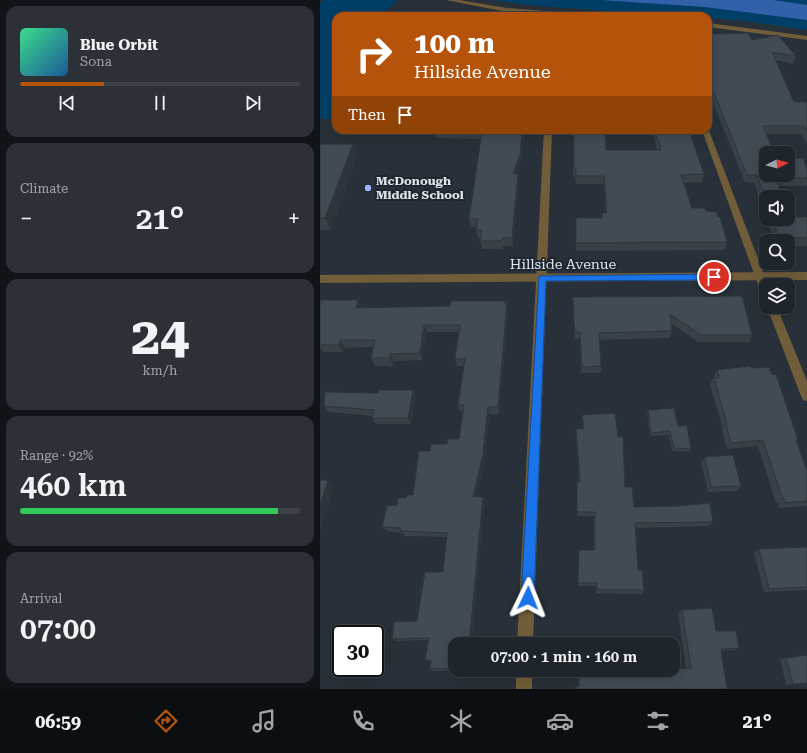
<!DOCTYPE html>
<html lang="en">
<head>
<meta charset="utf-8">
<style>
	body { margin:0; font-family:"Roboto Serif",serif; background:#2b3137; color:#f1f3f6; height:100vh; display:flex; flex-direction:column; font-size:15px; white-space:nowrap }
	* { box-sizing:border-box; margin:0 }
	p { font-size:13px; color:#a1a5a9 }
	.icon { flex:none; width:22px; height:22px; fill:none; stroke:currentColor; stroke-width:2; stroke-linecap:round; stroke-linejoin:round }
	.map { position:relative; flex:1; overflow:hidden }
	.drawer { display:flex; flex-direction:column; gap:6px; padding:6px; background:#101418; width:320px }
	.drawer>* { flex:none }
	.hud { position:absolute; left:12px; top:12px; width:380px; height:122px; border-radius:12px; box-shadow:0 4px 16px #0002,0 0 0 1px #3c4247; background:#b45309; color:#fff; overflow:hidden }
	.needle { width:26px; rotate:84deg }
	.fabs { position:absolute; left:439px; top:146px; display:grid; gap:8px }
	.fabs a { display:grid; place-items:center; width:36px; height:36px; border-radius:8px; background:#1e252b; box-shadow:0 4px 16px #0002,0 0 0 1px #3c4247; font-size:20px }
	.speed { position:absolute; left:12px; top:625px; display:flex; gap:8px; font-size:20px; font-weight:700; text-align:center }
	.speed>* { display:grid; place-content:center; width:52px; height:52px; border-radius:50%; background:#1e252b; box-shadow:0 4px 16px #0002,0 0 0 1px #3c4247; line-height:1 }
	.speed .limit { border:2px solid #111; border-radius:6px; background:#fff; color:#111 }
	.pin { position:absolute; display:grid; place-items:center; width:34px; height:34px; color:#fff; margin:-17px; border:2px solid #fff; border-radius:50%; box-shadow:0 1px 4px #0007 }
	.me { position:absolute; width:44px; margin:-22px; rotate:2deg; stroke-linejoin:round; filter:drop-shadow(0 0 3px #0008) }
	.turn { display:flex; align-items:center; gap:14px; height:84px; padding:0 16px; font-size:18px }
	.turn .icon { width:52px; height:52px; stroke-width:2.5 }
	.turn b { display:block; font-size:28px; line-height:34px }
	.then { display:flex; align-items:center; height:38px; padding:0 16px; background:#0003; gap:8px; font-size:15px }
	.big { font-size:30px; font-weight:600; line-height:1.1 }
	.drawer .card { flex:1; display:flex; flex-direction:column; justify-content:center; gap:6px; min-width:0; padding:0 14px; border-radius:12px; background:#2b3137 }
	.drawer .dial { align-items:center; gap:0 }
	.dial b { font-size:52px; line-height:1 }
	.song { display:flex; align-items:center; gap:12px }
	.cover { width:48px; height:48px; border-radius:6px; background:linear-gradient(135deg,hsl(150 70% 55%),hsl(210 70% 35%)) }
	.played { height:4px; border-radius:2px; background:linear-gradient(90deg,#b45309 30%,#3c4247 30%) }
	.keys { display:flex; justify-content:space-around; direction:ltr }
	.heat { display:flex; justify-content:space-between; align-items:center; font-size:22px; direction:ltr }
	.charge { height:6px; border-radius:3px; background:linear-gradient(90deg,#34c759 92%,#3c4247 0) }
	.trip { position:absolute; left:128px; top:637px; width:232px; height:40px; border-radius:12px; background:#1e252b; box-shadow:0 4px 16px #0002,0 0 0 1px #3c4247; font-weight:600; line-height:40px; text-align:center }
	.menu { display:flex; height:64px; justify-content:space-around; align-items:center; background:#0c0f11; color:#a1a5a9 }
	.menu .icon { width:28px; height:28px }
	.menu .active { color:#b45309 }
	.menu b { font-size:18px; color:#f1f3f6 }
	main { display:flex; flex:1; min-height:0 }
	.map>svg:first-child { display:block }
</style>
</head>
<body>
<main>
<section class="drawer">
<div class="card">
<div class="song"><i class="cover"></i><div><b>Blue Orbit</b><p>Sona</p></div></div>
<div class="played"></div>
<div class="keys"><svg class="icon" aria-label="previous" viewBox="0 0 24 24"><path d="M18 5L8 12l10 7zM5 5v14"/></svg><svg class="icon" aria-label="pause" viewBox="0 0 24 24"><path d="M8 5v14M16 5v14"/></svg><svg class="icon" aria-label="next" viewBox="0 0 24 24"><path d="M6 5l10 7-10 7zM19 5v14"/></svg></div>
</div>
<div class="card"><p>Climate</p>
<div class="heat"><a>−</a><b class="big">21°</b><a>+</a></div>
</div>
<div class="card dial"><b>24</b><p>km/h</p></div>
<div class="card"><p>Range · 92%</p><b class="big">460 km</b><div class="charge"></div></div>
<div class="card"><p>Arrival</p><b class="big">07:00</b></div>
</section>
<div class="map">
<svg width="487" height="689" viewBox="0 0 487 689">
	<rect width="100%" height="100%" fill="#283139"/>
	<path fill="#003f67" d="M4,0h74l-18,16h-44v103h-16v-116z
		M170,0h317v30l-63,-9 -36,-3v-2h-26l-145,-10z"/>
	<path fill="#3261aa" d="M281,0h172l34,5v15l-102,-13z"/>
	<g fill="none" stroke-linecap="round" stroke-linejoin="round">
		<path fill="#715d39" fill-rule="evenodd" d="M388,128l60,157h-2v12l-4,-1 -1,-3 -59,-163h6z
			M224,130h8l-19,514h-16z
			M447,307h10l30,74v20l-4,-1 -2,-4z
			M196,670h16v19h-16z"/>
		<path fill="#715d39" fill-rule="evenodd" d="M126,0h13l48,8 78,6 3,2h-27l-54,-4z
			M388,23l99,13v4l-99,-13z
			M487,272v8l-487,3v-8z"/>
	</g>
	<path fill="#384048" d="M388,34l44,6 44,16 -3,8 -17,-4 18,42h13v42l-6,-10h-35v41l41,-5v16h-29l-12,11v20l-12,-34 -9,-1 -37,-92z
		M114,130h89l-3,33 -3,11 2,8 -6,64h-10v3h-21l-2,-8 1,-3h-3l-2,-8 1,-3h-6l-2,-8 12,-80 -45,-1z
		M254,130l32,20h51l-5,-20h37l15,44 -2,8 -19,1 9,25 14,3 21,31 -3,8 -148,1v-33h26v-5h4l-2,-29h-28l-1,-8h-2z
		M0,144h33l4,12 -26,74h-11z
		M470,214l2,3h15v29h-19v-5h-14l-7,-22h21z
		M422,296l10,39 -3,7h-51l-27,-19 1,8 -2,7 -70,2 1,26v7h-20l-1,-34h-5l-1,-9 -1,-33z
		M0,300h38l4,8 88,-2 57,-3 1,8 -9,103h-10l-4,46 -9,37h7l2,5 -30,142v26h14v1h-36l-3,-2 1,-7 -6,-2 4,-20 -33,1 -4,-2 25,-18 26,-49 4,-35 -42,-1 -3,-3 -15,-2 -5,-4 15,-22 9,-7 7,-3 17,-44 29,-12 4,-28h-3l-2,-6 6,-39h-7l-2,-7 4,-27h-32l-5,28 -28,1 -1,5h-18l-4,-8 2,-11 -28,1 -2,4h-20l-3,-5z
		M397,370l81,70 -2,3 11,28v35l-27,2 -2,-6 -2,1 -18,-57 -31,3 -5,-18 1,-2 -13,-44z
		M58,393l38,3 -5,28h-35l-4,-6 1,-2 -44,-4 -5,-6z
		M328,410l30,16 13,23 -2,3 -17,-1 -3,-16 -19,1 -3,-23z
		M262,415l43,72 9,20 79,15 -4,4 -74,2 3,42 6,20 -2,4 -46,-1v-7h-18v-32l16,-4v-34h-17v-34h2l-3,-47v-6h7l-1,-8z
		M385,457l36,29 -5,5 -28,1 -7,-29z
		M487,547v43l-43,2 -10,-39 5,-4z
		M362,610l34,21 23,17 -5,2 -13,1 6,38h-153v-2h4l1,-15 69,-1 38,-3 -8,-55z
		M466,658l21,25 -21,2 -6,-26z"/>
	<path fill="#2e343b" d="M202,130h1l-3,33 -6,19 -1,-8z
		M33,144l4,12 -26,74 -6,-12z
		M198,174l1,8 -6,64 -1,-8z
		M38,300l4,8h-6z
		M187,303l1,8 -9,103 -1,-7z
		M104,325l3,7 -5,28 -2,-7z
		M20,340l5,8 -2,4 -4,-7z
		M70,354l4,7 -1,5 -3,-8z
		M93,390l3,6 -5,28 -3,-6z
		M168,407l1,7 -4,46 -10,42 -2,-5z
		M8,480l6,6 -14,46v-26z
		M163,497l2,5 -13,142h-3z"/>
	<path fill="#414b54" stroke="#2e343b" d="M176,14l38,1v1h-39z
		M428,33l4,7 26,-5 18,21 -24,-4 22,50h13v29l-3,-5h-41l11,27h-8v22h22v-16l15,-1 4,12v8h-32l8,19h-17v3l-9,-25h-10l-39,-97v-44z
		M114,130h88l-2,25 -7,19h5l-6,64h-10v3h-22l2,-11h-6l2,-11h-9l13,-88z
		M254,130h31l1,20h55l-6,-20h34l15,44 -23,1 11,33h13l1,3 11,1 1,5h2l7,25 -151,1v-25h27l-1,-5h5l-3,-37h-28v-8h-2z
		M0,144h33l-28,74h-5z
		M468,210l2,4 2,3h15v21h-28l-7,-19h16z
		M422,296l10,39h-51l-31,-21 2,17 -73,2 2,33 -19,1 -2,-35h-5l-1,-9 -1,-26z
		M0,300h38l-2,8 94,-2 1,-5h53v2h3l-9,104h-10l-5,47 -10,43h10l-14,147h-14v25h-25l1,-9h-6l4,-22 -37,1 2,-17 23,-1 8,-49h18l4,-39 -46,-2v-3l-19,-1 5,-21 10,-1 1,-7h8l1,-3h6l6,-44h11l1,-7h16l1,-5h11l5,-34h-6l7,-46h-10l5,-34h-36l-4,28 -30,1v4h-19l4,-18h-35l-1,5h-19z
		M429,366l5,2 15,-1 3,8 4,-1 22,66h-2l11,31v30l-22,2 -2,-6h-1l-19,-57 -32,3 -5,-19h1l-13,-46h5l-2,-8z
		M59,390h34l-5,28h-36l2,-8 -50,-4 1,-14 53,1z
		M354,408l4,18h9l4,23 -17,-1 -4,-17 -19,2 -3,-23z
		M295,413l3,24h5l2,50h7l2,20 44,-1 32,-3 3,19 -78,1 3,47h4l2,20h-47v-7h-19l1,-33h16v-38h-18v-30h3l-4,-53h8l-2,-14z
		M413,455l8,31 -30,1 -6,-30z
		M0,480h8l-8,26z
		M487,547v40l-38,2 -10,-40z
		M392,608l4,23h20l3,17 -18,1 6,40h-153v-2h5v-15l49,-2h20v1l25,-1v-1l18,-1 -9,-58z
		M487,655v28l-14,1 -7,-26z"/>
	<path fill="#1a73e8" stroke="#114b97" d="M394,274l4,3 -4,3 -168,1 -12,317 -2,4 -4,2 -5,-2 -2,-4 18,-322z"/>
	<circle fill="#9cb4fd" stroke="#1e272f" stroke-width="1.5" cx="48" cy="188" r="4"/>
	<g text-anchor="middle" stroke-width="4" stroke-linejoin="round" paint-order="stroke">
		<g font-size="12" font-weight="bold" fill="#dee4ea" stroke="#1e272f" text-anchor="start">
			<text x="56" y="185">McDonough<tspan x="56" dy="14">Middle School</tspan></text>
		</g>
		<g font-size="14" fill="#dee4ea" stroke="#1e272f">
			<text x="243" y="269">Hillside Avenue</text>
		</g>
	</g>
</svg>
<div class="fabs">
<a><svg class="needle" viewBox="-14 -14 28 28"><path d="M0-13l5 13h-10z" fill="#e53935"/><path d="M0 13l5-13h-10z" fill="#a1a5a9"/></svg></a>
<a><svg class="icon" aria-label="sound" viewBox="0 0 24 24"><path d="M4 9h4l5-4v14l-5-4H4zM17 9q2 3 0 6"/></svg></a>
<a><svg class="icon" aria-label="search" viewBox="0 0 24 24"><circle cx="10" cy="10" r="6"/><path d="M15 15l6 6"/></svg></a>
<a><svg class="icon" aria-label="layers" viewBox="0 0 24 24"><path d="M12 4l9 5-9 5-9-5zM3 14l9 5 9-5"/></svg></a>
</div>
<div class="speed"><div class="limit">30</div></div>
<div class="pin" style="left:394px;top:277px;background:#d93025"><svg class="icon" aria-label="arrive" viewBox="0 0 24 24"><path d="M6 21V4h12l-3 4 3 4H6"/></svg></div>
<svg class="me" style="left:208px;top:598px" viewBox="-20 -20 40 40"><path d="M0-17L14 15 0 8-14 15z" fill="#1a73e8" stroke="#fff" stroke-width="4"/></svg>
<div class="trip">07:00 · 1 min · 160 m</div>
<div class="hud">
<div class="turn"><svg class="icon" aria-label="right" viewBox="0 0 24 24"><path d="M7 20v-9h11M14 6l5 5-5 5"/></svg><div><b>100 m</b>Hillside Avenue</div></div>
<div class="then">Then<svg class="icon" aria-label="arrive" viewBox="0 0 24 24"><path d="M6 21V4h12l-3 4 3 4H6"/></svg></div>
</div>
</div>
</main>
<nav class="menu">
<b>06:59</b>
<svg class="icon active" aria-label="directions" viewBox="0 0 24 24"><path d="M12 3l9 9-9 9-9-9zM9 14v-3h6M13 9l2 2-2 2"/></svg>
<svg class="icon" aria-label="music" viewBox="0 0 24 24"><path d="M9 18V5l10-2v13"/><circle cx="6" cy="18" r="3"/><circle cx="16" cy="16" r="3"/></svg>
<svg class="icon" aria-label="phone" viewBox="0 0 24 24"><path d="M5 4h4l2 5-3 2q2 4 5 5l2-3 5 2v4C11 20 4 13 5 4z"/></svg>
<svg class="icon" aria-label="climate" viewBox="0 0 24 24"><path d="M12 3v18M4 7l16 10M4 17L20 7"/></svg>
<svg class="icon" aria-label="car" viewBox="0 0 24 24"><path d="M5 17H2v-5l4-1 3-4h7l3 4 3 1v5h-3M9 17h6M6 11h13"/><circle cx="7" cy="17" r="2"/><circle cx="17" cy="17" r="2"/></svg>
<svg class="icon" aria-label="filters" viewBox="0 0 24 24"><path d="M4 7h16M4 17h16"/><circle cx="9" cy="7" r="2"/><circle cx="15" cy="17" r="2"/></svg>
<b>21°</b>
</nav>
</body>
</html>
